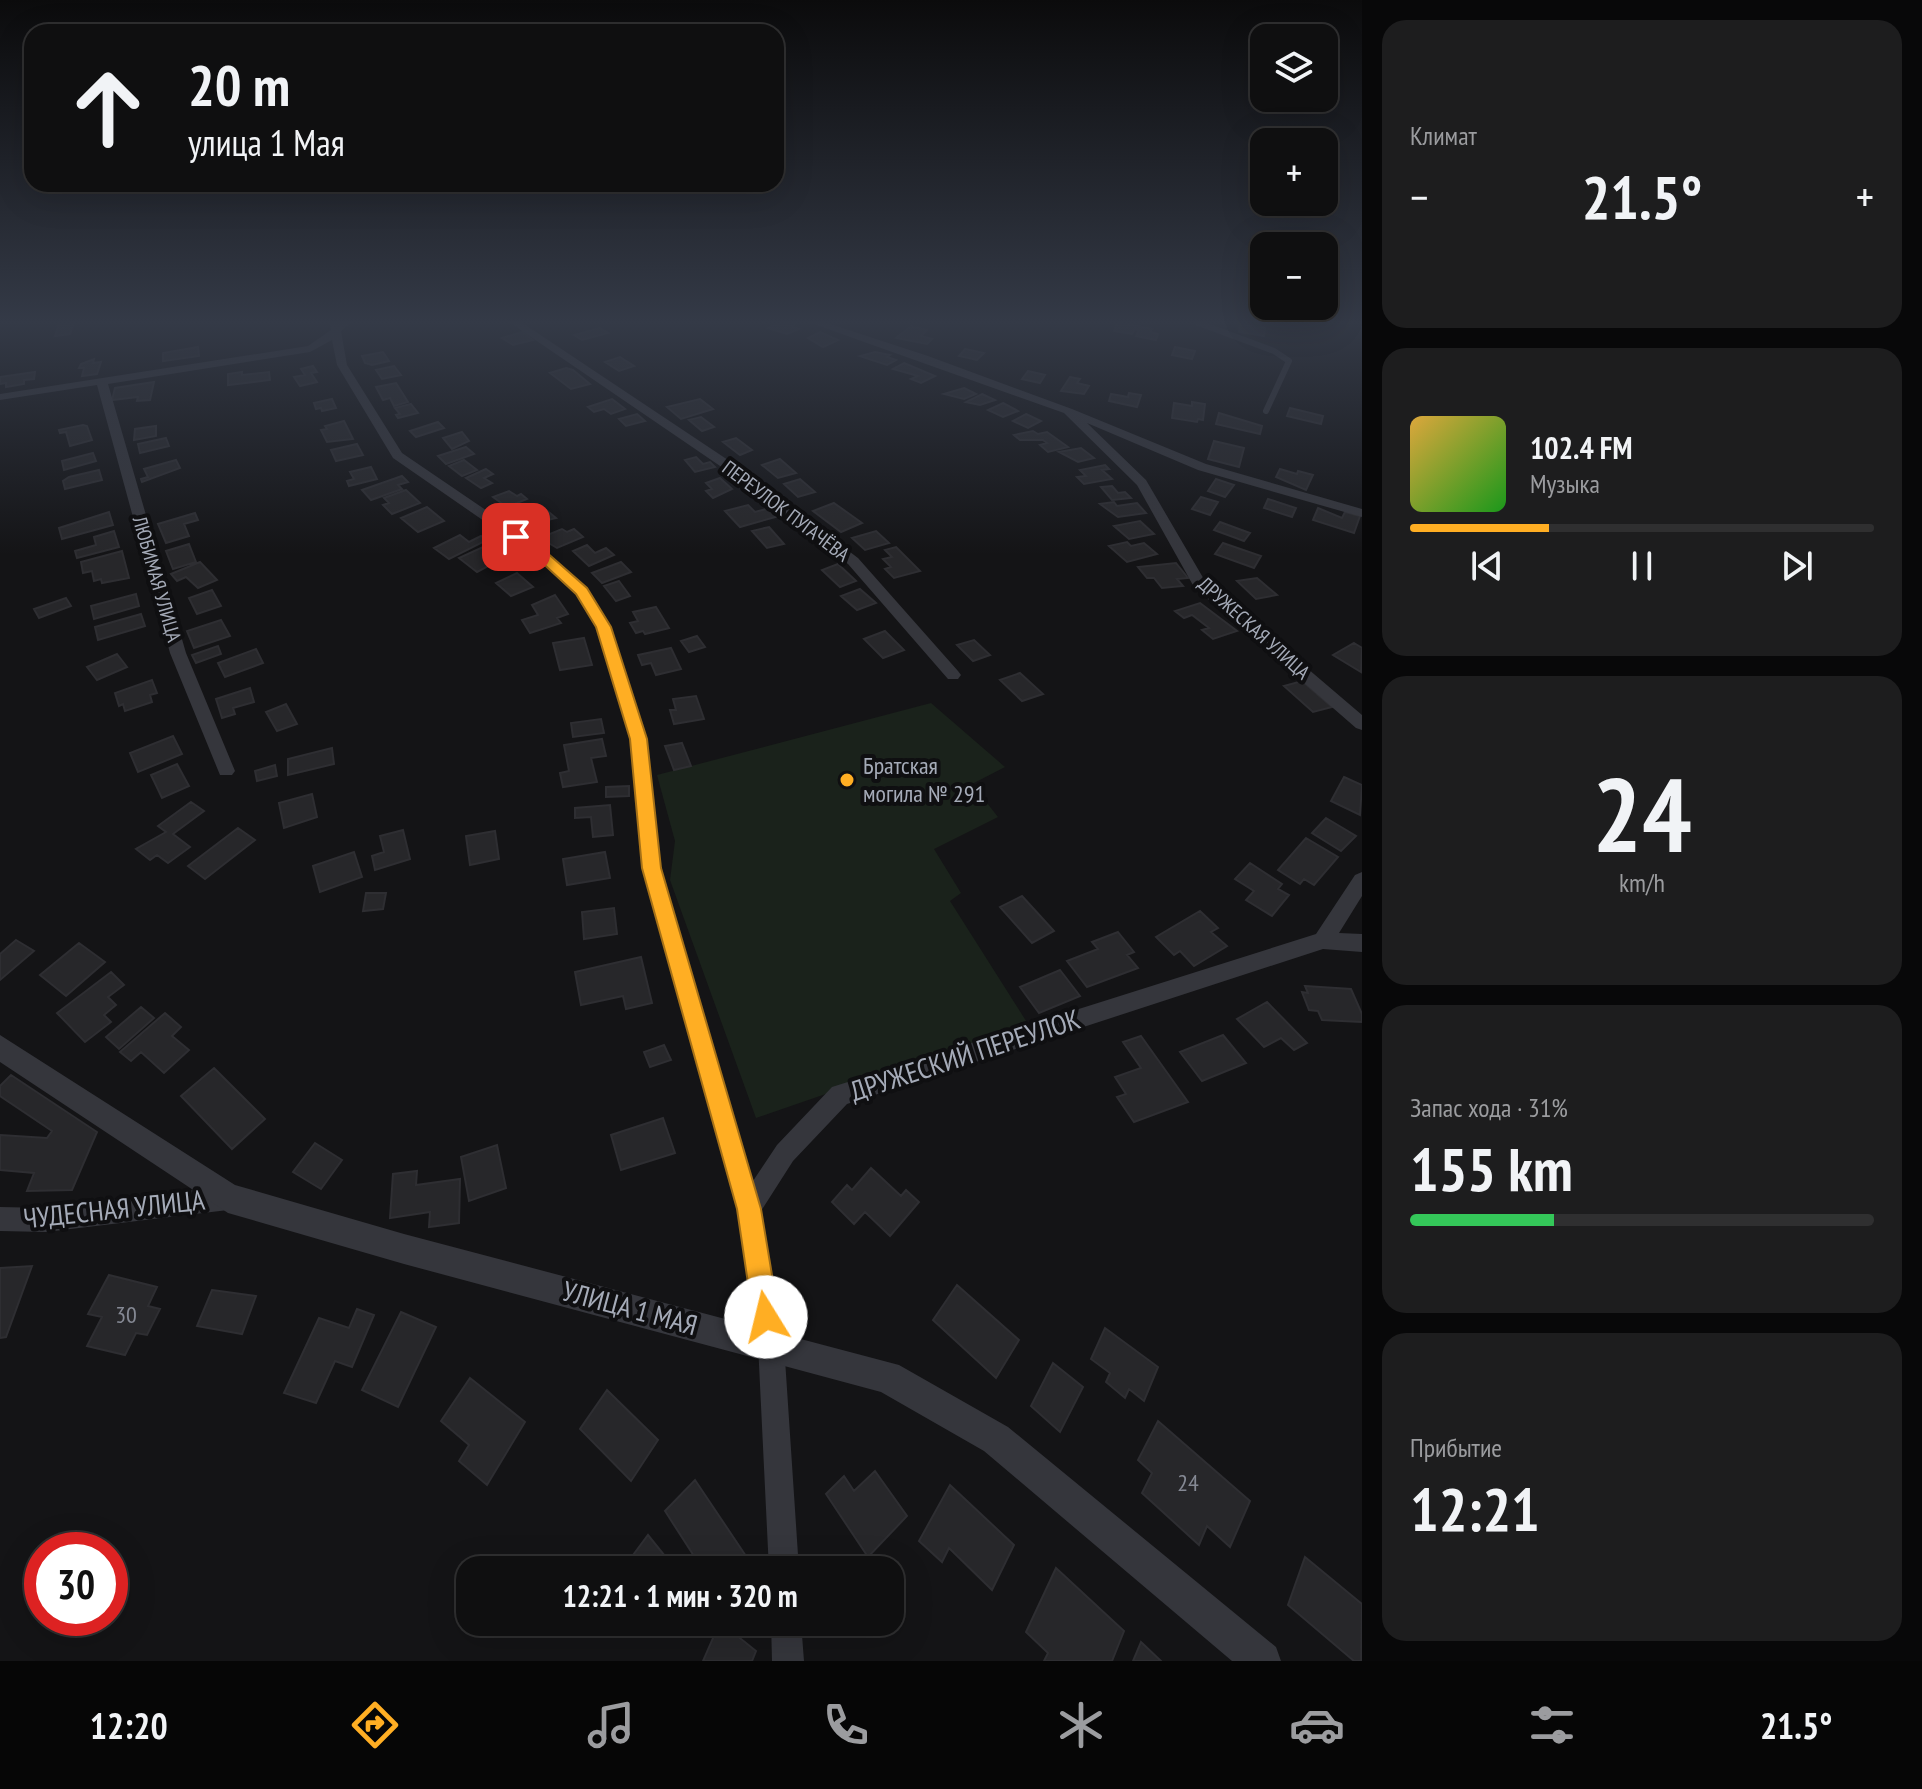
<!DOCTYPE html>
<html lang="ru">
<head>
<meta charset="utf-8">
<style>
	body { margin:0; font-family:"PT Sans Narrow",sans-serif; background:#1d1d1e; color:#f1f3f6; height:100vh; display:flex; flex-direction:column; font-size:30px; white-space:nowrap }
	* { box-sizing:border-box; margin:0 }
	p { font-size:26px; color:#9b9c9f }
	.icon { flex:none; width:44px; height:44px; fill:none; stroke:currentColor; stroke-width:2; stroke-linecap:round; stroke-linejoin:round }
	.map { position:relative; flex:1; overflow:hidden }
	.drawer { display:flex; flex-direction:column; gap:20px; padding:20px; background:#080809; width:560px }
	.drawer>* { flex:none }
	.hud { position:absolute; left:24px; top:24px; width:760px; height:168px; border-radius:24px; box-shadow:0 8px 32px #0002,0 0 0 2px #2f2f30; background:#0f0f10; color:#f1f3f6; overflow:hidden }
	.tools { position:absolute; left:1250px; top:24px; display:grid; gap:16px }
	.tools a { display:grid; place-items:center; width:88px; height:88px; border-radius:16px; background:#0f0f10; box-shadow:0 8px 32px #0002,0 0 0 2px #2f2f30; font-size:40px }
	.speed { position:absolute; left:24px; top:1532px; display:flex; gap:16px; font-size:40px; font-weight:700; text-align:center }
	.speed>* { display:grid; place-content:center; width:104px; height:104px; border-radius:50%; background:#0f0f10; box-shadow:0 8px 32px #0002,0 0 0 2px #2f2f30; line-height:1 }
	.speed .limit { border:12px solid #d22; background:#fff; color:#111 }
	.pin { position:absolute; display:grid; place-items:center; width:68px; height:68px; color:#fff; margin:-34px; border-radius:16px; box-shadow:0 4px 12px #0006 }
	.me { position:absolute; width:88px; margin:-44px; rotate:351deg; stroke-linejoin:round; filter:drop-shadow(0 0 6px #0008) }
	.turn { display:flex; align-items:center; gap:28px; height:168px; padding:0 32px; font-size:36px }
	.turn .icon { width:104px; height:104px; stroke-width:2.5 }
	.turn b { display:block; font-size:56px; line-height:68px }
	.big { font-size:60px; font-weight:800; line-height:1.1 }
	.drawer .card { flex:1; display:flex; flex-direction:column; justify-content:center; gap:12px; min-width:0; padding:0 28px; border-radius:24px; background:#1d1d1e }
	.drawer .dial { align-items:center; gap:0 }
	.dial b { font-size:104px; line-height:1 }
	.song { display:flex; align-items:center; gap:24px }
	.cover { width:96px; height:96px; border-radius:12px; background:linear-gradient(135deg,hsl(40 70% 55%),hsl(120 70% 35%)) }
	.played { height:8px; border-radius:4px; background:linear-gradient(90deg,#ffae23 30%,#2f2f30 30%) }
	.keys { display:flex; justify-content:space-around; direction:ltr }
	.heat { display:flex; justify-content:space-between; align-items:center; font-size:44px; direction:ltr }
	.charge { height:12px; border-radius:6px; background:linear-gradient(90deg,#34c759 31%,#2f2f30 0) }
	.trip { position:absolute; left:456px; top:1556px; width:448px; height:80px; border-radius:24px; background:#0f0f10; box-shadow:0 8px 32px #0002,0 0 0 2px #2f2f30; font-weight:800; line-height:80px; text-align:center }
	.tab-bar { display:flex; height:128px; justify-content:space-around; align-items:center; background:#060606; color:#9b9c9f }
	.tab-bar .icon { width:56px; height:56px }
	.tab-bar .selected { color:#ffae23 }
	.tab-bar b { font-size:36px; color:#f1f3f6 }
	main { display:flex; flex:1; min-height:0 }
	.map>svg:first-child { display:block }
</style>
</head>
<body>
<main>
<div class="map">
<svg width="1362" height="1661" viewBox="0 0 1362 1661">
	<rect width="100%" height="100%" fill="#141416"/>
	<path fill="#1a221b" d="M931,703l74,64 -33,17 26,33 -64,32 27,44 -11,8 78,123 -272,94 -86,-238 5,-39 -18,-66z"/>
	<path fill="#27272a" stroke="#2e2e32" stroke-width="2" d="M782,322l15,1 -6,3 8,3 -12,5 -19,-6z
		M1118,322l34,7 -2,3 8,2 -2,6 -20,-4 3,-6 -4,-1 -3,5 -18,-3z
		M74,323l-4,11 -15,2 4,-12z
		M1240,324l25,4 -1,8 -25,-4z
		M911,326l16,4 -6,6 11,3 -5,5 -31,-6z
		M600,328l8,5 -26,7 -8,-5z
		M522,332l11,8 -20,5 -11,-7z
		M820,332l18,8 -15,7 -15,-9z
		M198,347l1,9 -36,5v-8z
		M1175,347l20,4 -3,8 -20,-4z
		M965,349l19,4 -7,7 -18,-4z
		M383,352l6,9 -17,4 -7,-2 -3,-7z
		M875,352l15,3 -3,2 9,3 -9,5 -27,-9z
		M620,357l14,9 -15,5 -14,-9z
		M94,359l-1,4 8,-1 -4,12 -15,2 2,-8h-5l2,-4z
		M904,363l31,13 -14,7 -10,-4 7,-3 -25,-7z
		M313,366l4,6 -6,1 6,9 -17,4 -6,-9 11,-2 -4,-6z
		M394,366l7,9 -19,4 -6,-9z
		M566,368l7,2 17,14 -19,5 -21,-16z
		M1028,371l17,4 -5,8 -18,-4z
		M35,372l-1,7 -10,1v4l-18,3v-4l-6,1v-7z
		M242,372v3l27,-3 1,8 -42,5v-11z
		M1070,377l10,2 -3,4 12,3 -5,8 -23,-3z
		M154,382l-4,18 -13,1 1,-4 -26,3 3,-12z
		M396,383l12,19 -14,4 -4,-8 -7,2 -7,-13z
		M964,388l12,6 -12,5 -20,-5z
		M1129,393l12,2 -4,12 -28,-6 2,-7 17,3z
		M982,394l13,6 -15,5 -14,-3z
		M332,399l4,9 -14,3 -1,-3 -5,1 -2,-6z
		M612,399l13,10 -14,5 -7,-5 -10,3 -6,-5z
		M700,399l13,10 -32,10 -14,-12z
		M1192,402l13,2 -2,16 -5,-1 -1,3 -25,-4 2,-15 18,3z
		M1003,403l15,8 -15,6 -15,-7z
		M411,404l7,9 -20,5 -2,-3 4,-1 -5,-6z
		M1290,408l33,8 -2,8 -34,-8z
		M1219,413l43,13 -2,8 -44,-10z
		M637,414l8,7 -19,5 -7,-7z
		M1026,414l15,7 -13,7 -15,-7z
		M701,417l13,10 -12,4 -13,-11z
		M344,421l9,18 -26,3 -6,-12 6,-1 -2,-3z
		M438,422l6,6 -28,9 -6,-6z
		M83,425l4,1 5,14 -22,6 -4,-14 -6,1 -1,-3z
		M156,426v10l-22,4 1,-11z
		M1033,431l5,3 9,-2 21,15 -20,5 -8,-7 7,-2 -4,-3h-23l-6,-5z
		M462,432l7,9 -17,8 -9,-11z
		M166,438l3,8 -29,7 -2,-9z
		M736,438l16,12 -12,5 -17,-13z
		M1214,441l30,7 -5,19 -31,-8z
		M357,444l6,11 -27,6 -5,-11z
		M466,447l8,7 -28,10 -8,-8z
		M1081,448l13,10 -16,4 -19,-10z
		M93,453l3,8 -32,9 -2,-9z
		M696,457l7,7 7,-2 5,5 -20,5 -10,-12z
		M780,459l16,14 -18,5 -16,-13z
		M176,460l4,8 -38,14 -1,-3 7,-2 -4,-8z
		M464,460l13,10 -15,6 -13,-10z
		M1105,465l4,4 -7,1 10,9 -28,5 -7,-7 9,-1 -6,-6z
		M371,467l6,12 -28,7 -2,-5 7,-2 -4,-7z
		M486,469l7,5 -9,4 8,5 -11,5 -15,-10z
		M1280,469l17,5 1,-3 15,4 -7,15 -30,-13z
		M99,470l3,10 -37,9 -2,-8 6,-4z
		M402,476l6,6 -10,3 4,4 -31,11 -9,-10z
		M720,478l12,11 -19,9 -7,-7 6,-2 -6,-6z
		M800,479l15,13 -17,5 -14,-13z
		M1216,479l18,6 -9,12 -17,-6z
		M1112,486l6,7 7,-1 6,6 -19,2 -11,-13z
		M406,490l14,13 -28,11 -9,-9 6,-2 -5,-5z
		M509,491l8,5 4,-2 6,5 -20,8 -14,-10z
		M1201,497l17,5 -8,13 -18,-6z
		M1268,499l28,9 -4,9 -28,-9z
		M1114,502l3,4 20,-3 9,10 -28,4 -18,-13z
		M834,503l28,20 -21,9 -28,-21z
		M748,505l7,7 15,-4 9,8 -39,11 -15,-16z
		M427,507l17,14 -26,11 -17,-14z
		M1318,508l24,10 3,-6 15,4 -6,17 -41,-13z
		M545,509l11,9 -25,6 -8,-7z
		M109,512l4,13 -51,14 -3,-11z
		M195,513l3,7 -14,4 5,12 -23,7 -8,-19z
		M1140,521l14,13 -25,5 -15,-13z
		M1220,522l30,11 -6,8 -30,-11z
		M769,527l15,17 -17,4 -15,-17z
		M562,529l5,3 7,-3 9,8 -26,11 -17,-10z
		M114,531l5,16 -42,11 -2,-7 21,-6 -2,-8z
		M876,531l13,12 -24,7 -13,-12z
		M460,535l9,7 12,-6 6,4 -38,19 -15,-11z
		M1127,542l4,4 13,-3 13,11 -30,8 -18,-16z
		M492,543l22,16 -20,10 -4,-4 -13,7 -18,-14z
		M1223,543l38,13 -7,12 -39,-14z
		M189,544l7,18 -23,7 -7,-18z
		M587,545l8,8 11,-5 8,7 -25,11 -16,-15z
		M896,547l24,24 -26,7 -9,-9 6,-2 -8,-8 9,-2 -7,-7z
		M122,551l7,27 -27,5 -1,-4 -7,2 -2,-10 -9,2 -2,-11z
		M200,562l17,18 -19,8 -12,-11 -9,4 -6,-7z
		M621,562l10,10 -29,11 -10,-10z
		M1176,563l12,15 -11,1 6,7 -21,2 -8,-10h-7l-9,-11z
		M838,564l18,17 -16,6 -18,-17z
		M517,573l16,14 -22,9 -15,-13z
		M1257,578l20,17 -21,4 -19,-18z
		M619,581l11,15 -14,5 -12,-15z
		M860,589l16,14 -19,7 -16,-14z
		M212,590l9,16 -24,8 -8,-16z
		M136,594l3,12 -45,13 -3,-13z
		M555,595l13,19 -11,4 4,5 -31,10 -8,-13 16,-5 -6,-10z
		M66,598l5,8 -32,12 -5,-9z
		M1200,603l37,28 -24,8 -11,-9 7,-2 -17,-13 -8,3 -9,-7z
		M656,607l13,21 -24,6 -2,-3 -7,2 -6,-10 8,-2 -5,-9z
		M141,614l4,12 -47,14 -3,-13z
		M221,620l9,16 -36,12 -7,-17z
		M885,631l19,19 -21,8 -19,-19z
		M697,636l8,11 -16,5 -8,-11z
		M584,638l8,27 -32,5 -7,-27z
		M974,640l16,15 -17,6 -16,-16z
		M1354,643l8,5 -1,24 -28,-17z
		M218,646l3,8 -25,9 -4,-8z
		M671,648l10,21 -25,6 -5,-12 -9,2 -4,-10z
		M256,649l7,14 -38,14 -7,-14z
		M117,654l10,13 -30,13 -10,-13z
		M1020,673l23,21 -21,7 -22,-21z
		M152,680l5,13 -7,2 2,7 -27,9 -2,-7 -4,2 -4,-13z
		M1302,681l30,26 -19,5 -29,-26z
		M250,688l4,14 -21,6 2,6 -13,4 -6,-19z
		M696,696l8,23 -30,5 -4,-14h6l-3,-11z
		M286,704l11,20 -20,7 -11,-19z
		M601,719l3,14 -31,4 -2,-14z
		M173,736l9,18 -44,18 -8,-19z
		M602,739l4,17 -15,2 6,24 -34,5 -3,-14 9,-2 -5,-26z
		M682,743l9,23 -17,4 -9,-24z
		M332,748l2,16 -46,11v-16z
		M177,764l12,22 -27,12 -11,-23z
		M275,765l2,11 -20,5 -2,-10z
		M1344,777l18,8 -2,30 -29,-14z
		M629,786v10l-23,1v-10z
		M312,794l5,23 -33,11 -5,-25z
		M191,802l13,9 -31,23 17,13 -22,16 -11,-8 -7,5 -14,-11 30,-17 -8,-6z
		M610,805l3,30 -20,2 -2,-20 -16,1v-10z
		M1326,818l30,18 -15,15 -29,-18z
		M238,828l17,12 -50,39 -17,-13z
		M403,830l7,29 -35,11 -3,-14 12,-4 -4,-16z
		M495,831l4,28 -29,6 -4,-29z
		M1306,838l32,19 -24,28 -10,-6 -4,5 -22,-14z
		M354,852l8,25 -42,15 -7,-26z
		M605,852l5,26 -43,7 -4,-26z
		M1250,863l32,21 -4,5 11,6 -17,21 -26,-16 8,-9 -19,-12z
		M366,893h20l-3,16 -20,2z
		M1022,896l32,35 -22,12 -32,-36z
		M614,908l3,26 -33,5 -2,-27z
		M1200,911l18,17 -7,4 16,14 -33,20 -14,-15 -6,4 -18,-18z
		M1118,932l16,20 -7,3 11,13 -51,19 -20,-26 31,-12 -6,-7z
		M16,940l18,11 -34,29v-26z
		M79,943l26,19 -39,34 -26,-21z
		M641,957l11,46 -26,6 -3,-13 -42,9 -6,-33z
		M1060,970l20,26 -41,17 -19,-26z
		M111,972l13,13 -16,12 8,8 -12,10 7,7 -26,20 -28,-29z
		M1305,986l46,3 11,25v8l-40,-2 -4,-9 -9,-1 -7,-18 6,1z
		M1267,1002l40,41 -13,7 -13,-12 -17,9 -27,-28z
		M141,1007l13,11 -35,31 -13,-12z
		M165,1013l16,14 -9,9 17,14 -25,23 -23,-21 -10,9 -11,-9z
		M1223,1035l23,28 -44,18 -22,-29z
		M1141,1036l47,66 -54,20 -17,-25 9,-3 -11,-17 26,-9 -18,-26z
		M664,1045l7,15 -21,7 -6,-15z
		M214,1068l51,51 -33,30 -51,-53z
		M11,1075l86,57 -25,58 -45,1 7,-18 -34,-3v-35l47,3 5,-7 -52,-35v-10z
		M663,1118l12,35 -54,17 -10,-35z
		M315,1143l27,17 -21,29 -28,-17z
		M497,1145l9,43 -37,13 -8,-44z
		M871,1168l30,28 5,-6 13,12 -29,34 -25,-24 -11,12 -22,-22 15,-17 5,5z
		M417,1171l-1,14 44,-6 -1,44 -30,4 1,-15 -40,6 3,-44z
		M32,1266l-26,71 -6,1v-70z
		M109,1275l48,12 -9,19 12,3 -13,26 -11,-2 -11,22 -38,-9 15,-29 -14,-3z
		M957,1285l62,55 -23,38 -63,-58z
		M212,1290l44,6 -14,38 -45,-8z
		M357,1309l17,6 -22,52 -17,-6 -19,42 -32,-10 35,-75 30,10z
		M401,1312l35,15 -38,80 -36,-17z
		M1105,1328l53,39 -14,34 -15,-12 -4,9 -19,-16 4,-9 -19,-14z
		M1053,1363l30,24 -23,45 -29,-26z
		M470,1378l55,44 -38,63 -28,-24 10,-16 -28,-24z
		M607,1390l51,50 -27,41 -51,-52z
		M1158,1421l92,80 -20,46 -23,-21 -8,19 -57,-52 10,-20 -14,-13z
		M875,1471l32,45 -39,41 -42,-63 18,-18 10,15z
		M695,1480l59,88 -2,2h-49l-38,-59z
		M950,1485l64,60 -22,45 -43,-42 -7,14 -23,-21z
		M648,1535l25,31 -3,4h-48z
		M1305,1557l57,47 -1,57h-7l-66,-56z
		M1056,1568l68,63 -12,30h-68l4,-8 -22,-21z
		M720,1622l36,29 -4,10h-49z
		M1141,1642l20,19h-28z"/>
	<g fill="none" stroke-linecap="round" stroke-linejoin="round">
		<path stroke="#35363c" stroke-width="6" d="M1196,322l78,29 15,10 -23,50"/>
		<path fill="#35363c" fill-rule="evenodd" d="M329,322h23l-11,9 6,34 55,88 144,98 41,38 24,38 36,112 13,129 93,313 24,-36 55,-58 484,-153 39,-59 7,-3v24l-23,37 23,1v18l-39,-3 -476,155 -54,57 -32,50 23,133 15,226h-30l-11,-226 -21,-135 -95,-341 -11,-129 -34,-112 -20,-32 -41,-38 -143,-99 -56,-93 -5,-25 -22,12 -202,32 78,269 49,118 -3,4h-12l-50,-122 -73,-268 -97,15v-6l308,-48 23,-16z
			M509,322h12l210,140 127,96 100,113 3,4 -3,4h-10l-100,-115 -125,-96z
			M808,322h16l104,34 144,53 134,55 156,45v8l-164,-47 -111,-47 59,57 59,101 157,134v15l-6,-2 -162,-141 -57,-102 -73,-72z
			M228,1186l8,4 4,8 -4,8 -8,4 -182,22 -46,-1v-24l46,1z
			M771,1622h30l3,39h-32z"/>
		<path fill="#35363c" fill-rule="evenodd" d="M0,1035l235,150 169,49 495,131 109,62 268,220 5,14h-49l-248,-210 -103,-59 -477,-128 -176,-51 -228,-151z"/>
	</g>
	<linearGradient id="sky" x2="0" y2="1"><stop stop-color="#0b0b0c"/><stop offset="0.58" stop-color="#343a47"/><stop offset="1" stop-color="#343a47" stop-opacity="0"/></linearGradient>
	<rect width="1362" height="555" fill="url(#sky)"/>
	<path fill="#ffae23" stroke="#a67117" stroke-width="2" d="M512,534h9l24,17 42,37 24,39 36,112 14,129 100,341 18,108 -3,10 -10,3 -9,-3 -4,-10 -16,-108 -95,-341 -12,-129 -34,-112 -20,-33 -40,-37 -24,-17z"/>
	<circle fill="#ffae23" stroke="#0f0f11" stroke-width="3" cx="847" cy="780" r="8"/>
	<g text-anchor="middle" stroke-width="8" stroke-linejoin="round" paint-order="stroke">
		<g font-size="20" fill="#a5abb8" stroke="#0f0f11">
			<text transform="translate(786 511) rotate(37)" y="7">ПЕРЕУЛОК ПУГАЧЁВА</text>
			<text transform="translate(157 579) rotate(74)" y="7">ЛЮБИМАЯ УЛИЦА</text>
			<text transform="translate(1254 628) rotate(42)" y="7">ДРУЖЕСКАЯ УЛИЦА</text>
		</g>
		<g font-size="24" fill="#a5abb8" stroke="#0f0f11" text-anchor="start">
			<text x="863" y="774">Братская<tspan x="863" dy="28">могила № 291</tspan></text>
		</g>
		<g font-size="24" fill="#858994">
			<text x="126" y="1323">30</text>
			<text x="1188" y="1491">24</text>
		</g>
		<g font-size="28" fill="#a5abb8" stroke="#0f0f11">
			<text transform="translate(965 1055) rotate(-18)" y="10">ДРУЖЕСКИЙ ПЕРЕУЛОК</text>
			<text transform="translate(114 1209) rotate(-6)" y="10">ЧУДЕСНАЯ УЛИЦА</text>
			<text transform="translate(630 1308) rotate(15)" y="10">УЛИЦА 1 МАЯ</text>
		</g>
	</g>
</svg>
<div class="tools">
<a><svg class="icon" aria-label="layers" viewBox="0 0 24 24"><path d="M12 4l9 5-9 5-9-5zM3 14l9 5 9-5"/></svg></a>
<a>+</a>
<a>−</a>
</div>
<div class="speed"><div class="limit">30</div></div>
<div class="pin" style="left:516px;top:537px;background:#d93025"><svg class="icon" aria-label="arrive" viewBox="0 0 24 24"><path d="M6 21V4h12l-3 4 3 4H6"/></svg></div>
<svg class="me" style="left:766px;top:1317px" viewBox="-20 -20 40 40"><circle r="19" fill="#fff"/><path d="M0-13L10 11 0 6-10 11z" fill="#ffae23"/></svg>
<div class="trip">12:21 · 1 мин · 320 m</div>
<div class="hud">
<div class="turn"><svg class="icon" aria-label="ahead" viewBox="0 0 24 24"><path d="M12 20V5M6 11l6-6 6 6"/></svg><div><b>20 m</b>улица 1 Мая</div></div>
</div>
</div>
<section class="drawer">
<div class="card"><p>Климат</p>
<div class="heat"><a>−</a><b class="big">21.5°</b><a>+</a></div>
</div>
<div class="card">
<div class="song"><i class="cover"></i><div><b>102.4 FM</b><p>Музыка</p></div></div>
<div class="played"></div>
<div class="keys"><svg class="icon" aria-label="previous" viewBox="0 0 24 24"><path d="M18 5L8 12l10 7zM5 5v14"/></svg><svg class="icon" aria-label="pause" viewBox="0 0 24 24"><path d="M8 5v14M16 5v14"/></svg><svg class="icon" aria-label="next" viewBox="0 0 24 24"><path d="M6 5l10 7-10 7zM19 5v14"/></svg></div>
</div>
<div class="card dial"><b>24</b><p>km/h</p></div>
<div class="card"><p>Запас хода · 31%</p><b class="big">155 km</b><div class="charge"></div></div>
<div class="card"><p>Прибытие</p><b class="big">12:21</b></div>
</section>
</main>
<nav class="tab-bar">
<b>12:20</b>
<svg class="icon selected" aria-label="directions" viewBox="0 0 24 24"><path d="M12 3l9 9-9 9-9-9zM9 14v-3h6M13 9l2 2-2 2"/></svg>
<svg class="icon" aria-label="music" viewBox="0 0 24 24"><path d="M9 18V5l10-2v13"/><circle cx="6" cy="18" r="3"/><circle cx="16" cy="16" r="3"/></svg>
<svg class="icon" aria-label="phone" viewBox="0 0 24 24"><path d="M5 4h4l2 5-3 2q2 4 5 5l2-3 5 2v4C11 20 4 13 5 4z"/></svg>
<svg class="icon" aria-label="climate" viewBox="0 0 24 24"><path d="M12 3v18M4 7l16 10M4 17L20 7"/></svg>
<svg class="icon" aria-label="car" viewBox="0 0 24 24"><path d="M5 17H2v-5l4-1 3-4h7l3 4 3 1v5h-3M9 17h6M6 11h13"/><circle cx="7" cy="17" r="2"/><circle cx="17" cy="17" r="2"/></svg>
<svg class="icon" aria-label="filters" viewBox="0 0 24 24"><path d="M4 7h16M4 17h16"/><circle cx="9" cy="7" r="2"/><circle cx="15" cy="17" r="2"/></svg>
<b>21.5°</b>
</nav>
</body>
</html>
